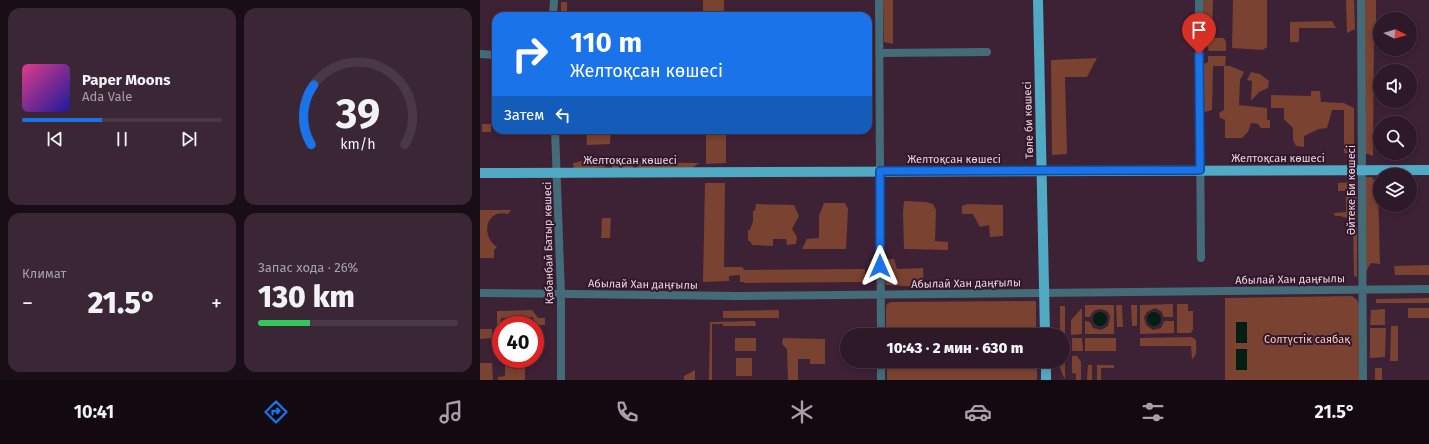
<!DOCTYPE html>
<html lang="ru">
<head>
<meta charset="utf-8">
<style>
	body { margin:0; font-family:"Fira Sans",sans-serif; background:#3a2634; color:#f1f3f6; height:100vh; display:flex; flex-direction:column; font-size:15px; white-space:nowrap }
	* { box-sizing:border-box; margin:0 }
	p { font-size:13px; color:#a7a0a8 }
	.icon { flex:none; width:22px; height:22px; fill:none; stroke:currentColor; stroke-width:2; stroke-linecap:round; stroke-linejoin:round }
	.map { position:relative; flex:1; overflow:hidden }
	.details { display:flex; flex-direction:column; gap:8px; padding:8px; background:#190e16; width:480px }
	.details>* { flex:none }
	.guide { position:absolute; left:12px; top:12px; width:380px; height:122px; border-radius:12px; box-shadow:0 2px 6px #0003,0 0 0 1px #493845; background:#1a73e8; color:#fff; overflow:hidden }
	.needle { width:26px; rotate:95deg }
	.fabs { position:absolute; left:893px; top:12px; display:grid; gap:8px }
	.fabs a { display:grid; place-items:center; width:44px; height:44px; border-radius:50%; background:#2e1928; box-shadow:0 2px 6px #0003,0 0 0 1px #493845; font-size:20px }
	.speed { position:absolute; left:12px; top:316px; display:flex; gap:8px; font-size:20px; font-weight:700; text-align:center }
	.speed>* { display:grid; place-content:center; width:52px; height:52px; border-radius:50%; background:#2e1928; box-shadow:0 2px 6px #0003,0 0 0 1px #493845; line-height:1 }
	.speed .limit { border:6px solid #d22; background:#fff; color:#111 }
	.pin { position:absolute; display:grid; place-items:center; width:34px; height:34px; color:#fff; margin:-41px -17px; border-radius:50% 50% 50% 0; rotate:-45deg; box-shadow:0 0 4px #0007 }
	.pin .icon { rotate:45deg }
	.me { position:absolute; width:44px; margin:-22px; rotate:0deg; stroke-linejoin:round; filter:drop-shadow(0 0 3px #0008) }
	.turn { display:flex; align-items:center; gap:14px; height:84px; padding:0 12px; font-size:18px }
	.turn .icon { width:52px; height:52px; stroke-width:2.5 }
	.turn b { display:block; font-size:28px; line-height:34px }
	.then { display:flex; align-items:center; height:38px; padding:0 12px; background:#0003; gap:8px; font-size:15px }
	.big { font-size:30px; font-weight:800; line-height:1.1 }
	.details .card { flex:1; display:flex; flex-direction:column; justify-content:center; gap:6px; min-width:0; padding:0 14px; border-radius:12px; background:#3a2634 }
	.details .dial { align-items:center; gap:0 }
	.dial svg { height:104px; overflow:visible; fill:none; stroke:#493845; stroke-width:7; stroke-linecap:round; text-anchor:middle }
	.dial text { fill:#f1f3f6; stroke:none }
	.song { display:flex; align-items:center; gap:12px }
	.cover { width:48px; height:48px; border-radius:6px; background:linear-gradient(135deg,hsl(330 70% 55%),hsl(240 70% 35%)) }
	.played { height:4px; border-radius:2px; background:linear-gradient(90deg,#1a73e8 40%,#493845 40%) }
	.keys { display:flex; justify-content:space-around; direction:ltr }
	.heat { display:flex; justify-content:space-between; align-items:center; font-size:22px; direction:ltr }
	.charge { height:6px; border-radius:3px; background:linear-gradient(90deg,#34c759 26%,#493845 0) }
	.details .tiles { flex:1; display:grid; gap:8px; grid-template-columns:repeat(2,1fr) }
	.trip { position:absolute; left:360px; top:328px; width:230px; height:40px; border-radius:20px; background:#2e1928; box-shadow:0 2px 6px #0003,0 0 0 1px #493845; font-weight:800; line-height:40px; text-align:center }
	.menu { display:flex; height:64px; justify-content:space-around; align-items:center; background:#120a10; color:#a7a0a8 }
	.menu .icon { width:28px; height:28px }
	.menu .current { color:#1a73e8 }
	.menu b { font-size:18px; color:#f1f3f6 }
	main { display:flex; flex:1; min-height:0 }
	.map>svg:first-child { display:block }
</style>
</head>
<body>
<main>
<section class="details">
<div class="tiles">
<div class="card">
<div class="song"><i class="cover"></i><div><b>Paper Moons</b><p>Ada Vale</p></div></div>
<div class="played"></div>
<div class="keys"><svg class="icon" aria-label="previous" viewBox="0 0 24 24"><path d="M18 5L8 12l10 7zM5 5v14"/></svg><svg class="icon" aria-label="pause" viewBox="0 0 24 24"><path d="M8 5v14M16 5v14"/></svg><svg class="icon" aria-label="next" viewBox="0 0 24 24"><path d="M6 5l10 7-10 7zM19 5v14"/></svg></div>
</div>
<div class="card dial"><svg viewBox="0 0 100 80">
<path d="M14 69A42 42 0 1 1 86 69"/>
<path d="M14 69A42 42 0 0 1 16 23" stroke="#1a73e8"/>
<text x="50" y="56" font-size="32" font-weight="700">39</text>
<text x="50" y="72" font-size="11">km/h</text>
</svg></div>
<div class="card"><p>Климат</p>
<div class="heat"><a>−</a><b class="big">21.5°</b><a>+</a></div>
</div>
<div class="card"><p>Запас хода · 26%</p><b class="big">130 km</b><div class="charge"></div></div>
</div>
</section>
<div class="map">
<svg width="949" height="380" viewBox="0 0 949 380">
	<rect width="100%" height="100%" fill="#3d2135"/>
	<path fill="#7a4230" d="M223,0h21v16h-21z
		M403,0h10v44l-9,-2z
		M722,0h11l-1,38h12l2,4v9h-17l-3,-8 -5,-3z
		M753,0h34v47l-4,3 -31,-2z
		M866,0h8l1,29 -8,4z
		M881,0h15v30h-2l-1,126 -5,-2h-6z
		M81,2h6v14h-6z
		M852,21l4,7h-37v14h-9v-20z
		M728,56h18l-1,10h5l14,6 -4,8 -1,25 28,3v12h3v8h-9l-3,-4 -7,-1 -3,9 -6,6h-17v-18l-5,-2 -1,-5 5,-3v-44h-11l-1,44 -11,3v-48l7,-3z
		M617,58l-10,19h-22l2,77 -15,1 -1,-95z
		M771,72l9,2 9,7 -1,7 -9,4 -8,9 1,-20 -5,-1z
		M831,91h9l1,11 23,1 10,5v46l-10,-1v-43h-12l-5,18 -8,1 -15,7v11l-8,-1 -3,-6v-12l-9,-9v-11h-13v-13l40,1z
		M2,124h9v8h-9z
		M106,130h25l-1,14 -23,1z
		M226,130h20v33l-20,1z
		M103,160h22v7l-31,3 -1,-7 9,-2z
		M132,161l21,1v7l-21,-1z
		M158,162l61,1 -7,5h-55z
		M884,177h8l6,10 2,77 -9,-1 -7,12z
		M876,182l1,39 -17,-5h-5l-1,-3 12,-1v-21h-8v-8z
		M225,183h20l-1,84h18l3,3 120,-1v13l-121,1v-1h-4v-7l-11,1v5l-26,1z
		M424,201l22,1 7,2 3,6 -1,31 13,1v8l-44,-1 -1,-37z
		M344,203h21l3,6 -2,40h-44l5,-10 12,-1v-22z
		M276,204l38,1 5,11 -7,13 5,8 -1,7 -9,1 -1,-6h-13v7l-21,-1 -2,-4h-2v-11h2l3,-9v-10h2z
		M487,204l36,1v31l-13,1 -1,-12 -9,2 -7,-13h-11v-8z
		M0,210h31l-3,4c-22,-6 -28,22 -11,33l-3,3v8h-14z
		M122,218h9l-1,20h-9z
		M873,225l4,2v50l-3,-1z
		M403,259h11l3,10 26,-1 1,19 -38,-2 -2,-7z
		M949,265v10h-34l-1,-9z
		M872,296l5,4 2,5v75h-134v-82z
		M949,298v5h-53v-4z
		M556,301v34h-150v-26l1,-5 4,-2z
		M693,304v13h-9l-3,-6 -6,-3 -8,4 -3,5 2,8 7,5 8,-2 3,-7h10v12l-34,1v-29z
		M697,304h11v7h5v18l-2,4h-14z
		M605,305h29v29h-29v-13l5,1 3,6 8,2 7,-4 2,-9 -2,-5c-8,-5 -15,-3 -18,5h-5z
		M636,305h6l1,22h-6z
		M651,305h6v21h-5z
		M580,306h5v45h-2v-16h-3z
		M602,308v26l-11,1v-15z
		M928,308h21v10h-21z
		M905,309v16h-15l1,-15z
		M52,310l6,8h7v7h-11l-1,-8 -32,1 -1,12h-3v-19z
		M299,310v8h-56v-7z
		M275,321l1,5h-33v-2h-11v56h-3l1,-58z
		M911,326h7v35h-8z
		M890,328h16l-1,29 -15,1z
		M0,329h12v9l-12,1z
		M712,337l4,3c0,6 2,15 -4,19l-1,-13h-51v-8z
		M255,338h21v13h-21z
		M303,338l42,1v25h-15v-5h-12v21h-10l-1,-31 -5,-5z
		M592,338h10l1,13h-11z
		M605,338h31v13h-31z
		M583,356h2v22h-1l-4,-10v-7h3z
		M592,356h5l4,6v18h-5v-6l-4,-1z
		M256,358h16v18h-16z
		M25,361h20v19h-27v-3l7,-1z
		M407,361h150v19h-150z
		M0,363h12l1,17h-13z
		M608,365h4v15h-5z
		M617,365h17v3h-13v12h-4z
		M895,368h7v12h-7z
		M215,370v10h-11v-4z"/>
	<path fill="#031f11" d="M613 319a7 7 0 1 1 14 0a7 7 0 1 1-14 0Z
		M667 319a7 7 0 1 1 14 0a7 7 0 1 1-14 0Z
		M756,322h11v21h-11z
		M756,349h11v21h-11z"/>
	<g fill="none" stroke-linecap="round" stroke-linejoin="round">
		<path stroke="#446c78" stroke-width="8" d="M399,0l2,335
			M719,0l2,258
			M881,0l2,380
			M73,16l1,-16
			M399,53l108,-1
			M0,54l16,1
			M75,130l6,164v86
			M0,293l259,3 690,-7
			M401,361v19"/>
		<path stroke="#51aac4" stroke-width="10" d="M558,0l7,335
			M0,173l949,-3
			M566,361v19"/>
	</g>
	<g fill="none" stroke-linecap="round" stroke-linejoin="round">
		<g stroke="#114b97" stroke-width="10">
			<path id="route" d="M400,266v-95l320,-1 -1,-116"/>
		</g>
		<use href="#route" stroke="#1a73e8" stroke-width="7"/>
	</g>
	<g text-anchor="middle" stroke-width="4" stroke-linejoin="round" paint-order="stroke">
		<g font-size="11" fill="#e7d3e0" stroke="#33172b">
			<text transform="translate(548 120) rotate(-92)" y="4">Төле би көшесі</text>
			<text x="798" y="162">Желтоқсан көшесі</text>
			<text x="474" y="163">Желтоқсан көшесі</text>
			<text x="150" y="164">Желтоқсан көшесі</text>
			<text transform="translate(871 190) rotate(-90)" y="4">Әйтеке Би көшесі</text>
			<text transform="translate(68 243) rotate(-91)" y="4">Қабанбай Батыр көшесі</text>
			<text transform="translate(810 279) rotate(-1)" y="4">Абылай Хан даңғылы</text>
			<text transform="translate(486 283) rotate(-1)" y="4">Абылай Хан даңғылы</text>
			<text transform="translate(163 284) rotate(1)" y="4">Абылай Хан даңғылы</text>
		</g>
		<g font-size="11" fill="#f5c8b9" stroke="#33172b">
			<text x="827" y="343">Солтүстік саябақ</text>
		</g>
	</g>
</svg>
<div class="fabs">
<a><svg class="needle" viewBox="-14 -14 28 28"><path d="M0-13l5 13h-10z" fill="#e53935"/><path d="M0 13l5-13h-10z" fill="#a7a0a8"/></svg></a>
<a><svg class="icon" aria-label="sound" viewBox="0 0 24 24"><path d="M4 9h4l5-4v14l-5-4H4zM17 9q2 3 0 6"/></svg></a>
<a><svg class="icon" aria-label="search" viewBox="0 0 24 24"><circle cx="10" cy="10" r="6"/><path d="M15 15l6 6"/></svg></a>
<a><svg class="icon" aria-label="layers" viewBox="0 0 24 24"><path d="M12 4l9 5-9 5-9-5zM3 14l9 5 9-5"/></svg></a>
</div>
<div class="speed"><div class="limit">40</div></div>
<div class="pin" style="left:719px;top:54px;background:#d93025"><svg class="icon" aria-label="arrive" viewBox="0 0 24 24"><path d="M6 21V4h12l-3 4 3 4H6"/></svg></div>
<svg class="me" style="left:400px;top:266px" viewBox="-20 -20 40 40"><path d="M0-17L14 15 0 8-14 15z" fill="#1a73e8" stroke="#fff" stroke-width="4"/></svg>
<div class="trip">10:43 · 2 мин · 630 m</div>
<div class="guide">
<div class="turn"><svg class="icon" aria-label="right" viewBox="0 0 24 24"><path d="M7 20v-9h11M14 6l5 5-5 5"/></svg><div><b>110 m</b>Желтоқсан көшесі</div></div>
<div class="then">Затем<svg class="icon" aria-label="left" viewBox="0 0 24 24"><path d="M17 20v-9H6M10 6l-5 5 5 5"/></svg></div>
</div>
</div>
</main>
<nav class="menu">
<b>10:41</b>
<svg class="icon current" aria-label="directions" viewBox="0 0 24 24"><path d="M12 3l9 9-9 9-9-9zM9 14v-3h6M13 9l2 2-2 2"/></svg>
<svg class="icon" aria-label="music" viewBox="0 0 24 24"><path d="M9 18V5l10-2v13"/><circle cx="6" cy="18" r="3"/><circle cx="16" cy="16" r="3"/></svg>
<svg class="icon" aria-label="phone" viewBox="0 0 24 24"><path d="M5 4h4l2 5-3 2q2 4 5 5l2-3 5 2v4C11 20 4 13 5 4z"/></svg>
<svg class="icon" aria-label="climate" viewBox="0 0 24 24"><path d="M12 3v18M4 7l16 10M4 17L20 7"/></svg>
<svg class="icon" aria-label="car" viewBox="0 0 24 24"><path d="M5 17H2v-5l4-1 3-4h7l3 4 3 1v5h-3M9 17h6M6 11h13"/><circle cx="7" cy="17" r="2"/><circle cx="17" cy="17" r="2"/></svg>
<svg class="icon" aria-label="filters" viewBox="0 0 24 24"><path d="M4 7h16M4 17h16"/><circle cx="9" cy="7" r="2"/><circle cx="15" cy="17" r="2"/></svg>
<b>21.5°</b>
</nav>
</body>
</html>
